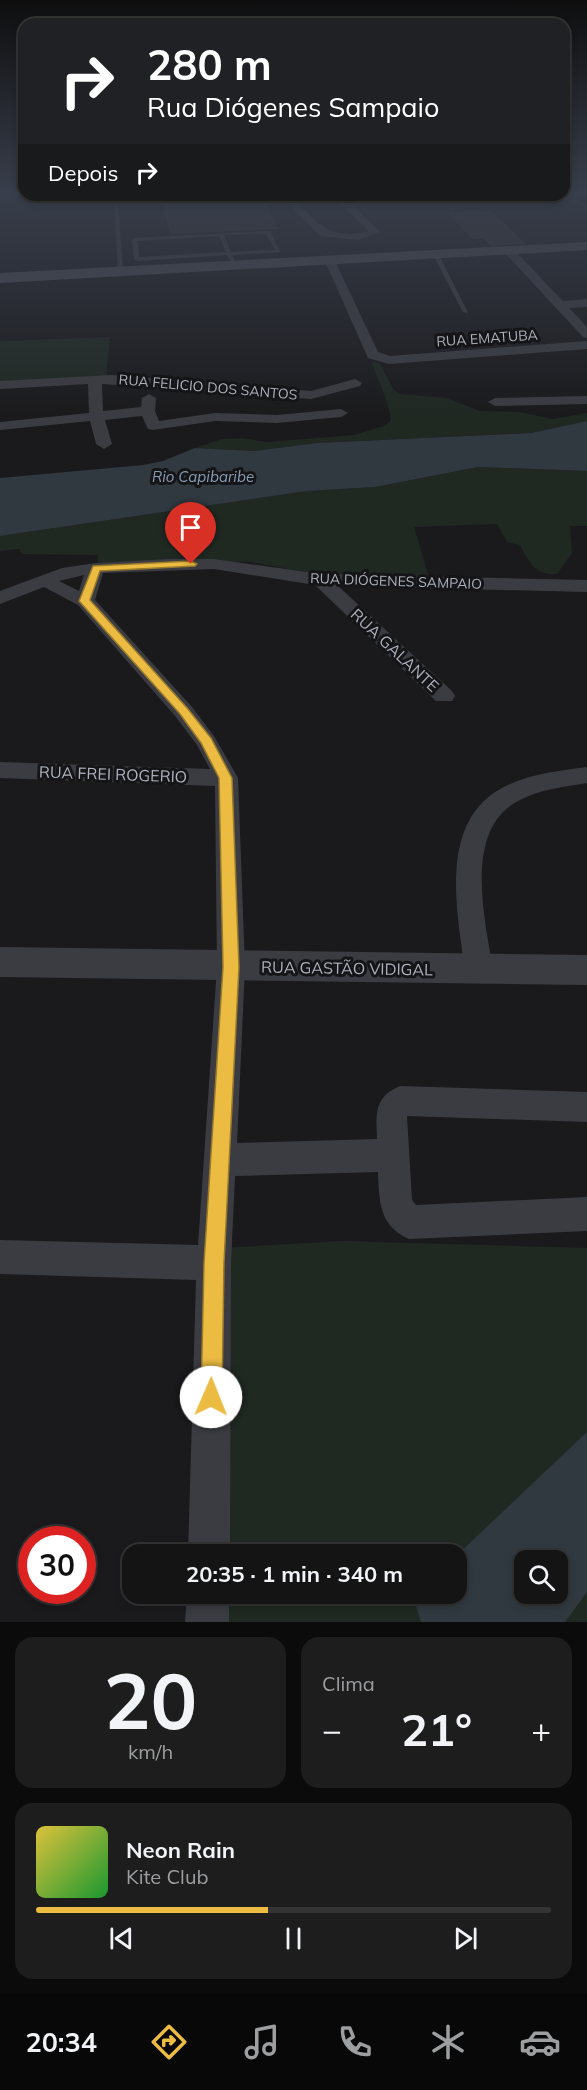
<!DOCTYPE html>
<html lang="pt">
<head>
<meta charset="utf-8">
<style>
	body { margin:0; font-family:Mulish,sans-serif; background:#1d1d1e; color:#f1f3f6; height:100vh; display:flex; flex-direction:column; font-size:22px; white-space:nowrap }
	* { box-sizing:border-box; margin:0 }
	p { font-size:20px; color:#9d9ea0 }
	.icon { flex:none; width:33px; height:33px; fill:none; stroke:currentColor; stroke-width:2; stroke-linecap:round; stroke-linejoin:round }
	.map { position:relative; height:1622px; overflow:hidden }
	.drawer { display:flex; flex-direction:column; gap:15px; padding:15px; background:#0b0b0c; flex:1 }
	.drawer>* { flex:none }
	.guide { position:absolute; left:18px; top:18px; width:552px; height:183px; border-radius:18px; box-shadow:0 3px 9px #0003,0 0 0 2px #333334; background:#202124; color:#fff; overflow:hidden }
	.buttons { position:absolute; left:514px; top:1550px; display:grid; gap:12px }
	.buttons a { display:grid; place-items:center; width:54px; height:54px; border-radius:12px; background:#141415; box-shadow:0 3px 9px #0003,0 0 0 2px #333334; font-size:30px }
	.speed { position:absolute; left:18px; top:1526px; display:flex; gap:12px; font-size:30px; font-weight:700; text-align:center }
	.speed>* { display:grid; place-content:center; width:78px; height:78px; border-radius:50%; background:#141415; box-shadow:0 3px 9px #0003,0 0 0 2px #333334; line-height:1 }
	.speed .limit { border:9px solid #d22; background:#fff; color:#111 }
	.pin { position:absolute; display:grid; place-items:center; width:51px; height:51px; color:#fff; margin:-62px -26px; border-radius:50% 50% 50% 0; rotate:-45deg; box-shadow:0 0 6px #0007 }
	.pin .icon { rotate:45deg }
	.me { position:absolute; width:66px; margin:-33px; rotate:1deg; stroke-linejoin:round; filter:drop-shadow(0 0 4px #0008) }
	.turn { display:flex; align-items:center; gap:21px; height:126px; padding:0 30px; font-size:27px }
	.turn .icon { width:78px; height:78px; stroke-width:2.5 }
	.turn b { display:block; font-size:42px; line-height:51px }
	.then { display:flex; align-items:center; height:57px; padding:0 30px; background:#0003; gap:12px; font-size:22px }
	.big { font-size:45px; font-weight:700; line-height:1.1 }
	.drawer .card { flex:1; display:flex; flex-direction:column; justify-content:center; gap:9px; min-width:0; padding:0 21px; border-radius:18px; background:#1d1d1e }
	.drawer .dial { align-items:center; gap:0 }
	.dial b { font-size:78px; line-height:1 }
	.song { display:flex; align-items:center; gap:18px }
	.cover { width:72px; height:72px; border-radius:9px; background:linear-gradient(135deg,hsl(50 70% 55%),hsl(130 70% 35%)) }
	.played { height:6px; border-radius:3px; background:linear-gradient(90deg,#ecbb42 45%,#333334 45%) }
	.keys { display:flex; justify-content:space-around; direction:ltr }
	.heat { display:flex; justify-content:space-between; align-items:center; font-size:33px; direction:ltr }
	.drawer .tiles { flex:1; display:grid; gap:15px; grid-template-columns:1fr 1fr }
	.card:last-child { grid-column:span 2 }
	.trip { position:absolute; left:122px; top:1544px; width:345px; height:60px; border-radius:18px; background:#141415; box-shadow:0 3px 9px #0003,0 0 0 2px #333334; font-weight:700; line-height:60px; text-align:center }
	.tab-bar { display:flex; height:96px; justify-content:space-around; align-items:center; background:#080808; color:#9d9ea0 }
	.tab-bar .icon { width:42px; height:42px }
	.tab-bar .active { color:#ecbb42 }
	.tab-bar b { font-size:27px; color:#f1f3f6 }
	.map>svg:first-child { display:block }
</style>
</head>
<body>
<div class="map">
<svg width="587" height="1622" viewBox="0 0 587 1622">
	<rect width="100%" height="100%" fill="#1a1a1c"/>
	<path fill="#202822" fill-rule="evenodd" d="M110,337l-4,41 -106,4v-41z
		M372,362l7,1 15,27 6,4 46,4 34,13 39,1 34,7 34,-6v8l-56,12 -215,10 -62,8 -59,-3 27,-9 20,-1 25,4 87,-7 30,-9 7,-6c-3,-22 -13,-38 -19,-58z
		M478,467l109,4v55h-17l2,27 -15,21c-23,1 -27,-11 -37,-29l-13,-3 -10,-18 -83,3 15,50 -107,-2 -72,-13 -54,-2 -98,3v-8l-76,-1 -3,-5 -19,2v-15l307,-45 68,-4z
		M343,1241l244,7v374h-362v-29h231v-39h-232l-3,-306zM525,1560h33v33h-33z"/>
	<path fill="#303940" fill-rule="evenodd" d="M587,421v50l-109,-4 -103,20 -68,4 -307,45v-58l143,-13 20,-4 32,-13 59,3 62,-8 215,-10z
		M587,1432v160l-22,30h-144l-8,-26 3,-3h40v-37zM525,1560h33v33h-33z"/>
	<path fill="#2d2d30" stroke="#353438" stroke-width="1.5" d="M161,195h95l4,9h5l12,24 -106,5z
		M490,212l34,31 -33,2 -7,-8 -11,1 -23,-24z"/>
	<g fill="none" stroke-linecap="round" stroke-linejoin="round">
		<path fill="#3b3c41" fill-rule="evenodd" d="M149,195h10l-41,8 5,68 -5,1 -4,-70z
			M568,196h4l15,10v3l-19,-11z
			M270,231l10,21 -48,3 4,9 -3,2 -6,-11 -90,6 -3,-2 -2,-19 3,-2zM266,234l9,16 -44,2 -7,-17zM219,236l7,16 -87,5 -1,-16z
			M435,251l3,2 30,60 -5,-1 -31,-59z"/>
		<path fill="#3b3c41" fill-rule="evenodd" d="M280,195h10c25,24 39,48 78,36l-36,-36h10l38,37 -21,8 -39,-4z
			M504,248h8l51,53 24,-2v8l-18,1 18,19v11l-4,-1 -79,-85z
			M329,256l5,3 44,93 12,4 197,-15v8l-198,15 -21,-6 -44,-99z
			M112,375l199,16 44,-12 7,4 -2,3 -49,13 -209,-15 1,27 38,-4 1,-9 7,-4 7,4 -1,13 4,10 56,-8 62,2 64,-6 7,4 -7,4 -64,6 -62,-2 -62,9 -5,-1 -6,-13 -37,4 7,24 -8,5 -8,-5 -6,-23 -90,9v-8l89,-9 -1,-29 -88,5v-8z
			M587,396v8l-92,2 -7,-4 7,-4z
			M169,559h45l107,15 266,6v12l-249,-6 114,105 3,5 -3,5h-16l-121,-116 -101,-16 -111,4 -8,27 97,107 22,29 24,42 7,189 -8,176 140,-4c-1,-25 -3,-42 23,-53l187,6v30l-180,-6 5,84 4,5 171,-8v34l-178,8c-30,-13 -30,-39 -31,-67l-143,4 -4,87 -1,291h-42l8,-274 -196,-6v-34l198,5 19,-278 -2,-181 -215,-8v-16l210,7 -13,-24 -21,-28 -98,-112 -34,-18 -44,17v-13l62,-23 34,-5zM84,575l-5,16 -20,-10z
			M587,767v16c-23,4 -46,6 -67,17 -58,28 -35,119 -27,170l-4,8 -10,4 -10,-4 -4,-8c-8,-58 -27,-148 37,-182 26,-14 56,-17 85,-21z
			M187,1593h42v29h-44z"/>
		<path fill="#3b3c41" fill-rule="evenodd" d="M24,191l2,4 -26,4v-6z
			M0,947l587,8v30l-587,-8z"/>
		<path fill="#494b51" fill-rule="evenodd" d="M587,242v8l-587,33v-10z"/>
	</g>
	<linearGradient id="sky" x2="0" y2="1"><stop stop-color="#0e0e0f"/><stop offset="0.46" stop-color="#383e4b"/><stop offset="1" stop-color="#383e4b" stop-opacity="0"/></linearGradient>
	<rect width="587" height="418" fill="url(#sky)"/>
	<path fill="#ecbb42" stroke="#997a2b" stroke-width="1.5" d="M191,561l6,3 -2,2 -95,5 -10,29 98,109 23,29 21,40 7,189 -15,296 -2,134 -3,8 -8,3 -7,-3 -3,-8 3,-134 19,-296 -4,-189 -18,-35 -21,-29 -101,-113 14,-35z"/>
	<g text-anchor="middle" stroke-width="6" stroke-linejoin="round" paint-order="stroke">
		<g font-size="14" fill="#adb1bb" stroke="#151518">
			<text transform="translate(487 338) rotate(-4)" y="5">RUA EMATUBA</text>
			<text transform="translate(208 387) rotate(5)" y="5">RUA FELICIO DOS SANTOS</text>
			<text transform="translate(396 581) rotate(2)" y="5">RUA DIÓGENES SAMPAIO</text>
		</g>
		<g font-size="15" font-style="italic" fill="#869db5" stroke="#151518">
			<text x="203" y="482">Rio Capibaribe</text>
		</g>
		<g font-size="16" fill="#adb1bb" stroke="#151518">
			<text transform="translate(395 650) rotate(43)" y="6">RUA GALANTE</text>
			<text transform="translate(113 774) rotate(2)" y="6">RUA FREI ROGERIO</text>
			<text transform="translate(347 968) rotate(1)" y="6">RUA GASTÃO VIDIGAL</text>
		</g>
	</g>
</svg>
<div class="buttons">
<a><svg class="icon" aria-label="search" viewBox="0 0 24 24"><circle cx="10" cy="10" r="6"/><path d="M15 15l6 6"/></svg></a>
</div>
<div class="speed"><div class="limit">30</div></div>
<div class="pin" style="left:191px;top:564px;background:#d93025"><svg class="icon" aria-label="arrive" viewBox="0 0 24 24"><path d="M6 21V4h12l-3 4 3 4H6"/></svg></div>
<svg class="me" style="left:211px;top:1397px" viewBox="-20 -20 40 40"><circle r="19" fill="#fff"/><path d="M0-13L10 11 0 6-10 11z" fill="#ecbb42"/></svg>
<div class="trip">20:35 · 1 min · 340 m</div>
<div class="guide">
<div class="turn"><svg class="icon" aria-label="right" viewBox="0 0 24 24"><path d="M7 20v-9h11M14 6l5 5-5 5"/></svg><div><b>280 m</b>Rua Diógenes Sampaio</div></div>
<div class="then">Depois<svg class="icon" aria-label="right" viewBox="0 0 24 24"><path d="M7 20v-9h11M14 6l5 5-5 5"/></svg></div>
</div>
</div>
<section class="drawer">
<div class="tiles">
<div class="card dial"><b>20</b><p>km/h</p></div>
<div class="card"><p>Clima</p>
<div class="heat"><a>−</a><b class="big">21°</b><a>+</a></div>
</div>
<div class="card">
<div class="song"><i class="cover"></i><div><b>Neon Rain</b><p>Kite Club</p></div></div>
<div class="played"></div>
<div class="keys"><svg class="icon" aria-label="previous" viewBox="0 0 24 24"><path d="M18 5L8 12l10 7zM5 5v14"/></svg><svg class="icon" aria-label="pause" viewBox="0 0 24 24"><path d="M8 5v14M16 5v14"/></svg><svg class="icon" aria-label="next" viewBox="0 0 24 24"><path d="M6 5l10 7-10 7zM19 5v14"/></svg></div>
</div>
</div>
</section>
<nav class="tab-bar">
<b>20:34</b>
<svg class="icon active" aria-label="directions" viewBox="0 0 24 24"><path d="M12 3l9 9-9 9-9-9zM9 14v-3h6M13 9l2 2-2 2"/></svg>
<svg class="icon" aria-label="music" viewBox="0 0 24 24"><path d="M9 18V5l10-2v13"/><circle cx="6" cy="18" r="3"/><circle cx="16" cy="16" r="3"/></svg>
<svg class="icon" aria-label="phone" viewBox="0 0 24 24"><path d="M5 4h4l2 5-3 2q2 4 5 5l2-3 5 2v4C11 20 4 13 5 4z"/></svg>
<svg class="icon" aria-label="climate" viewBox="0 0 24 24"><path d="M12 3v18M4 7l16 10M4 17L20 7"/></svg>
<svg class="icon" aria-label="car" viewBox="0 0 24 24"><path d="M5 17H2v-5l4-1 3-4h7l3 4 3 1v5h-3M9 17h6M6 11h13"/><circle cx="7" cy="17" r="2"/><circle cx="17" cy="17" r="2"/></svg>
</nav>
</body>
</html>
